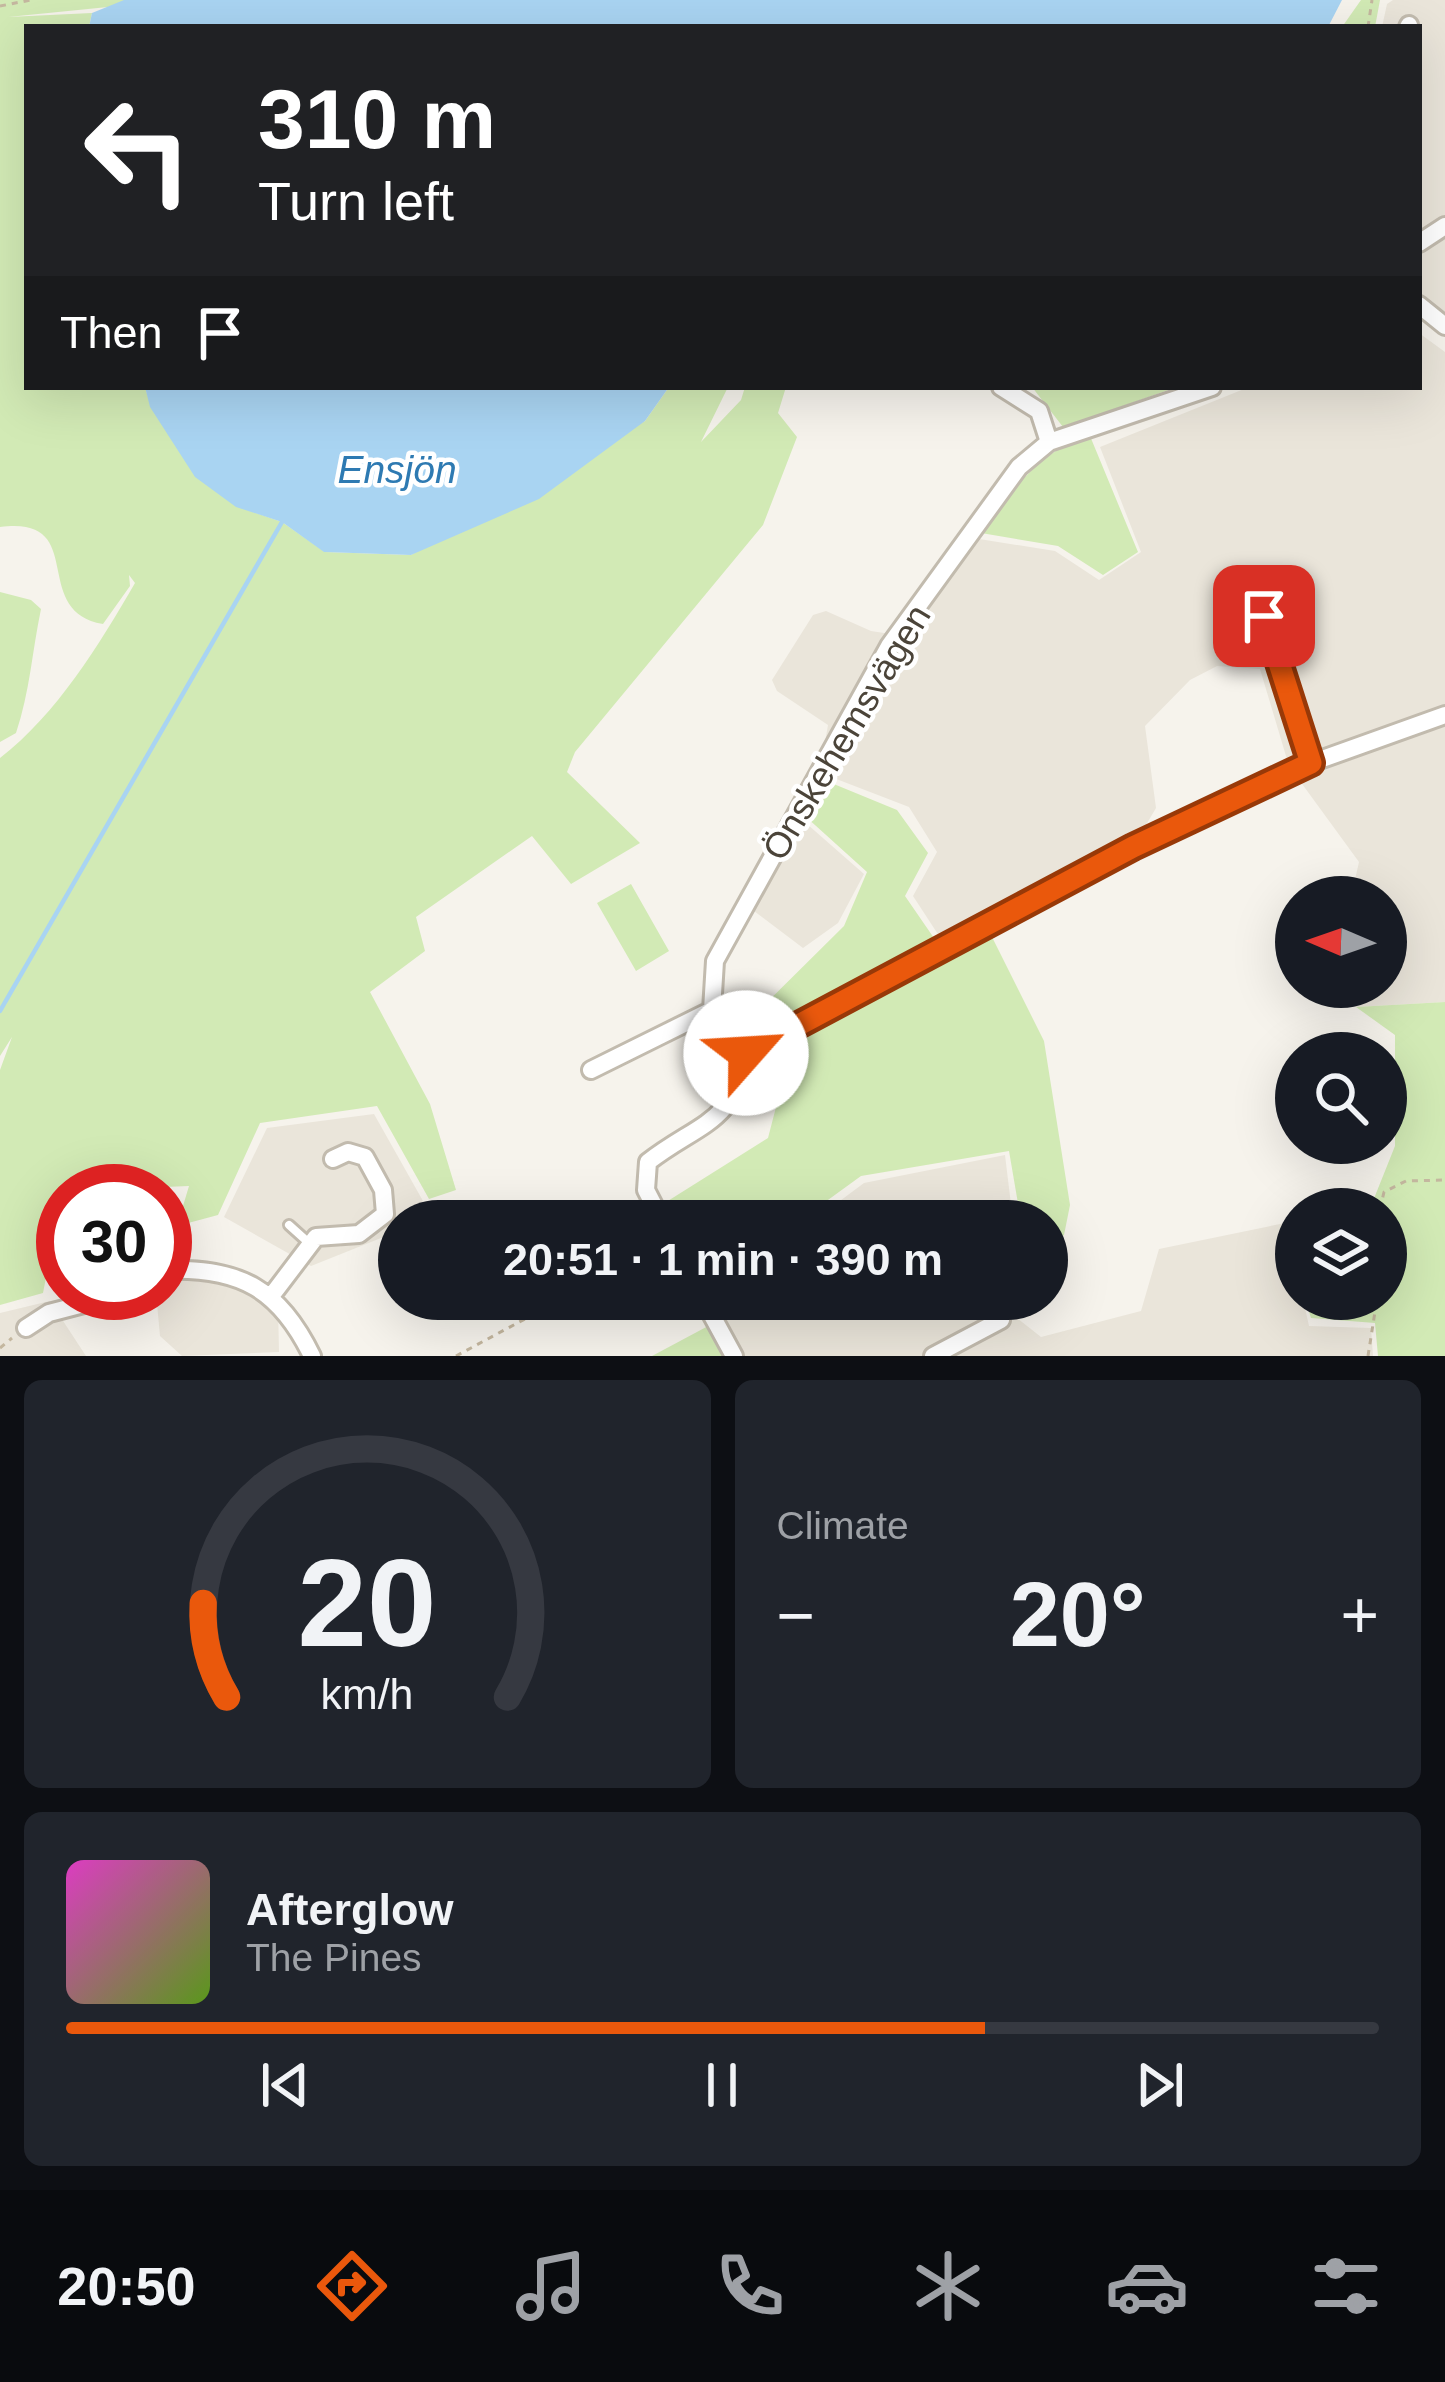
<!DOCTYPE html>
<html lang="en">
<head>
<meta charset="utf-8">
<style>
	body { margin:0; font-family:Helvetica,sans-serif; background:#20242c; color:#f1f3f6; height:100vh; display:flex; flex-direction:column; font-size:45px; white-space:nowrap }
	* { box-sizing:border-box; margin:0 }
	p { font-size:39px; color:#9ea1a6 }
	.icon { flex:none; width:66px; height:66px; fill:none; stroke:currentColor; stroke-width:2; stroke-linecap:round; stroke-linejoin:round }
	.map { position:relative; height:1356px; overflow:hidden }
	.drawer { display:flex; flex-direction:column; gap:24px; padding:24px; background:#0d0f14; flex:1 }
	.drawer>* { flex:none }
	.guide { position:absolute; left:24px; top:24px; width:1398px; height:366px; border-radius:0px; box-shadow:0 12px 48px #0002; background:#202124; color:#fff; overflow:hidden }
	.needle { width:78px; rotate:272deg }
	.buttons { position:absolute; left:1275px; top:876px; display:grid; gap:24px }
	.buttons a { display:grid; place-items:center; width:132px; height:132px; border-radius:50%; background:#171b24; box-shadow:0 12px 48px #0002; font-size:60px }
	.speed { position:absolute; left:36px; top:1164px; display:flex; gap:24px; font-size:60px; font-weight:700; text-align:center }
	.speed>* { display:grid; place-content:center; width:156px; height:156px; border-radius:50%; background:#171b24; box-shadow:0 12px 48px #0002; line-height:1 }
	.speed .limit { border:18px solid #d22; background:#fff; color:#111 }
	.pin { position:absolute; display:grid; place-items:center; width:102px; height:102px; color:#fff; margin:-51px; border-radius:24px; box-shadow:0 6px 18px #0006 }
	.me { position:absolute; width:132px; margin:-66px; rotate:64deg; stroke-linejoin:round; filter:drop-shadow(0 0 9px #0008) }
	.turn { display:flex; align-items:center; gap:42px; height:252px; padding:0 36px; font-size:54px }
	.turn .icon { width:156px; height:156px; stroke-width:2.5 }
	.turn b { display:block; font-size:84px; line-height:102px }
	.then { display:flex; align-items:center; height:114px; padding:0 36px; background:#0003; gap:24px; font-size:45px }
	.big { font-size:90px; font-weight:600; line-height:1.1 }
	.drawer .widget { flex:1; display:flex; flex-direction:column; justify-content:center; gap:18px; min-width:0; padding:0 42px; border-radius:18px; background:#20242c }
	.drawer .dial { align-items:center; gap:0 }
	.dial svg { height:312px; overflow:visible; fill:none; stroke:#363941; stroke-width:7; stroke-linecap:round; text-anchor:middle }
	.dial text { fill:#f1f3f6; stroke:none }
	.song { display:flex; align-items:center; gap:36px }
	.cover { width:144px; height:144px; border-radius:18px; background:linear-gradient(135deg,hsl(310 70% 55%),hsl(90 70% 35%)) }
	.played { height:12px; border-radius:6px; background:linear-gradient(90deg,#ea580c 70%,#363941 70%) }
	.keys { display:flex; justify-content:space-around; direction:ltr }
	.heat { display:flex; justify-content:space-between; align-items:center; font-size:66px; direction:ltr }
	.drawer .tiles { flex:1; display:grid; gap:24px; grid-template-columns:1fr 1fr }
	.widget:last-child { grid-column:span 2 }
	.trip { position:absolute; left:378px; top:1200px; width:690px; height:120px; border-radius:60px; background:#171b24; box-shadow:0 12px 48px #0002; font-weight:600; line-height:120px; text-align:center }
	.menu { display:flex; height:192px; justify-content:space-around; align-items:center; background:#090b0e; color:#9ea1a6 }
	.menu .icon { width:84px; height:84px }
	.menu .current { color:#ea580c }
	.menu b { font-size:54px; color:#f1f3f6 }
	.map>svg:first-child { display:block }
</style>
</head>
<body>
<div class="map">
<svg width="1445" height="1356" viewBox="0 0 1445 1356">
	<rect width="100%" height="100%" fill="#f6f3ec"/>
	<path fill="#eae5da" d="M1393,0h52v322l-26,-19v-276h-37l5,-23z
		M1419,333l26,19v650l-89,5 -23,-20h53v-90h-35l8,-35 -70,-96 -29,-97 -43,-3 -27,14 -45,46 11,82 -23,39 -188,98 -32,-49 24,-44 -28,-45 -83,-32 -3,-21 5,-29 -51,-34 -5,-11 41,-65 13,-4 45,20 26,4 76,-97 82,13 44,29 42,-28 -41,-105 149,-60h170z
		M799,817l65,57 -26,49 -35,25 -53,-40z
		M374,1114l49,87 -32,33 -80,32 -87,-49 43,-89z
		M1005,1155l8,66h-200l51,-38z
		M1285,1223l11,76h7l6,27 62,2 2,28h-629l-28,-57h301v19l24,19 100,-26 18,-62z
		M169,1273l54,6 55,26 1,47 -97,4 -22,-20 -4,-43h9z
		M50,1301l36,55h-86v-43z"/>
	<path fill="#d2eab5" d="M0,0h129l-11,6 -110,11 84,-4 -3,14h-62v360h118l6,20 85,99 46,16 43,30 86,3 234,-134 24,-34h59l-27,55 40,-42 4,-13h41l-8,26 19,24 -34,88 -188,227 -8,20 73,71 -69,41 -39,-48 -116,81 9,34 -55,41 60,112 26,86 -27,9 -52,-93 -117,17 -42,92 -41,11 12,-40 -126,5 -20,102 -43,12v-235l12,-33 -12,19v-298c57,-44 99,-113 135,-175l-6,-8 1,11 -27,38c-75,-13 -13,-109 -103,-97z
		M1361,0h19l-5,27h-33z
		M1032,387h145l-114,40z
		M1090,436l48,116 -35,23 -45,-29 -77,-13c32,-42 57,-83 109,-97z
		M0,592l31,8 10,9c-9,43 -11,82 -25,124l-16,9z
		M824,780l73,30 31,43 -23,43 42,61 44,-22 53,106 26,164 -6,30 -17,13v-27h-26l-12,-70 -148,25 -62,45h-126l-10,-17 105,-66 14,-54 -34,-63 96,-95 23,-54 -62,-56z
		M631,884l38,67 -33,20 -39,-68z
		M1445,1002v354h-67l-3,-33 -64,-5 -6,-19h81v-90h-13v-8l22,-55v-111l-39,-28z
		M710,1325l14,31h-72z"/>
	<path fill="#a9d4f2" d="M124,0h1218l-14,27h-1239l3,-14z
		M145,387h524l-24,34 -106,78 -128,56 -87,-3 -42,-30 -46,-15 -41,-30 -45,-70z"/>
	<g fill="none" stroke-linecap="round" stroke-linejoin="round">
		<path stroke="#a9d4f2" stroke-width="4.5" d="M0,1011l282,-489"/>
		<g stroke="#c2bbae" stroke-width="14">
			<path id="lane" d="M289,1225l20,18"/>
		</g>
		<g stroke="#c2bbae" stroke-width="22">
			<path id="street" d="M1408,27l1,-2
				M1419,243l26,-17
				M1419,305l26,21
				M1001,387l38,24 10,31
				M1264,616l47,147
				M746,1053l-34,-43 3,-49 174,-315 130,-179 30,-25 163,-55
				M746,1053l387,-206 178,-84 134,-48
				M591,1070l121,-60
				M662,1221l-16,-31 2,-28c50,-39 87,-38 98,-109
				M165,1270c76,-3 115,20 147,86
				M272,1295l44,-58 43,-3 26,-20 -2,-24 -18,-33 -17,-5 -15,7
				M703,1299l31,57
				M26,1328l23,-15 77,-20
				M933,1356l68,-36"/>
		</g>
		<path stroke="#c4b79f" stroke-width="3" stroke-dasharray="6 6" stroke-linecap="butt" d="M0,6l31,-6
			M1368,27l4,-27
			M1380,1209l4,-17 22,-11 39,-1
			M0,1348l12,-10
			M456,1356l106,-57
			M1368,1356l9,-57"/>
		<use href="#lane" stroke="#fff" stroke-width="8"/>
		<use href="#street" stroke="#fff" stroke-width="16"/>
	</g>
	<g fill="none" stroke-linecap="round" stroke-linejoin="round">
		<g stroke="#983908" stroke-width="30">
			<path id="route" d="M746,1053l387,-206 178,-84 -47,-147"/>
		</g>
		<use href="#route" stroke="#ea580c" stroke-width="21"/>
	</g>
	<g text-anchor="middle" stroke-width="9" stroke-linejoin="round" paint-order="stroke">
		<g font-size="36" fill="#4b4439" stroke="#fff">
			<text transform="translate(846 732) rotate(-59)" y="13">Önskehemsvägen</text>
		</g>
		<g font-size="39" font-style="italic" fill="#2e7ab2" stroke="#fff">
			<text x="397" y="483">Ensjön</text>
		</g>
	</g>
</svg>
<div class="buttons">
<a><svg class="needle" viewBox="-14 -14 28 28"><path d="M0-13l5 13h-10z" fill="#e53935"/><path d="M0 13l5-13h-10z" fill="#9ea1a6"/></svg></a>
<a><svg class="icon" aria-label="search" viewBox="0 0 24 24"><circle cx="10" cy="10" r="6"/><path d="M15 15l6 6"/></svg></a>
<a><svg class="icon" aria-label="layers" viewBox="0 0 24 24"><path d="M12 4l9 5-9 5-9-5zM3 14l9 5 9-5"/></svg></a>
</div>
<div class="speed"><div class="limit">30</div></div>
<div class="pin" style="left:1264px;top:616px;background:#d93025"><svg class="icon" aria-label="arrive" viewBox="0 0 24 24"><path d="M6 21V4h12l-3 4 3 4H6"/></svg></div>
<svg class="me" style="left:746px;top:1053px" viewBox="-20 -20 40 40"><circle r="19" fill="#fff"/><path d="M0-13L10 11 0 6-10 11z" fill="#ea580c"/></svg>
<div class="trip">20:51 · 1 min · 390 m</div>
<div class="guide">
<div class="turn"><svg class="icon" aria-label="left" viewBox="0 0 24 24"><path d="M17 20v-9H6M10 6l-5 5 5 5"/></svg><div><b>310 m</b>Turn left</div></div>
<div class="then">Then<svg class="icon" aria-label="arrive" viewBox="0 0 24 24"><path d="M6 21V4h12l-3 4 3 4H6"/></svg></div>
</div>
</div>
<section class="drawer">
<div class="tiles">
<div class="widget dial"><svg viewBox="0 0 100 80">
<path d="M14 69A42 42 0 1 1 86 69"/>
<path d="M14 69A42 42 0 0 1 8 45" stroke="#ea580c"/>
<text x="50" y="56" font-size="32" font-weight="700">20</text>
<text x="50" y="72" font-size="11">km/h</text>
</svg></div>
<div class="widget"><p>Climate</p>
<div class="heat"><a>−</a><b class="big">20°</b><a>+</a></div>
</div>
<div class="widget">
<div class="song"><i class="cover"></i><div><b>Afterglow</b><p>The Pines</p></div></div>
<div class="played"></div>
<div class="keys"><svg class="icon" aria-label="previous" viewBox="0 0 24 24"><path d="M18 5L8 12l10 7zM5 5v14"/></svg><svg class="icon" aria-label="pause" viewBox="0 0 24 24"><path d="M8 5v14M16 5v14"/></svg><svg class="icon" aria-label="next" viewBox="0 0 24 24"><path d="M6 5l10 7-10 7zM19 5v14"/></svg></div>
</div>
</div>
</section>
<nav class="menu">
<b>20:50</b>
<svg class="icon current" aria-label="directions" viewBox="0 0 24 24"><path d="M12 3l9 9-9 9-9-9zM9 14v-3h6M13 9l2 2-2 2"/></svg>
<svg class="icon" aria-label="music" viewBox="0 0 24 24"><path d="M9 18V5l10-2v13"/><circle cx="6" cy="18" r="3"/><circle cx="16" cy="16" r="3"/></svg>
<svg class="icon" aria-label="phone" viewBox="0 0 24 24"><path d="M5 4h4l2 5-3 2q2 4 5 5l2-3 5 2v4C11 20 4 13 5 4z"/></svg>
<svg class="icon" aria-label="climate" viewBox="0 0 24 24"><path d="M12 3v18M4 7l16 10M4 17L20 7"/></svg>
<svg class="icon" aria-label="car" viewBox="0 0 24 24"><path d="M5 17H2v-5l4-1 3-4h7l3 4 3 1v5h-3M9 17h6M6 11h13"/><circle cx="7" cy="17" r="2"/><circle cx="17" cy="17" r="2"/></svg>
<svg class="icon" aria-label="filters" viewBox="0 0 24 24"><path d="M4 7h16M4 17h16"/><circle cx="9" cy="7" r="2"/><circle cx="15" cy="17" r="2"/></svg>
</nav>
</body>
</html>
